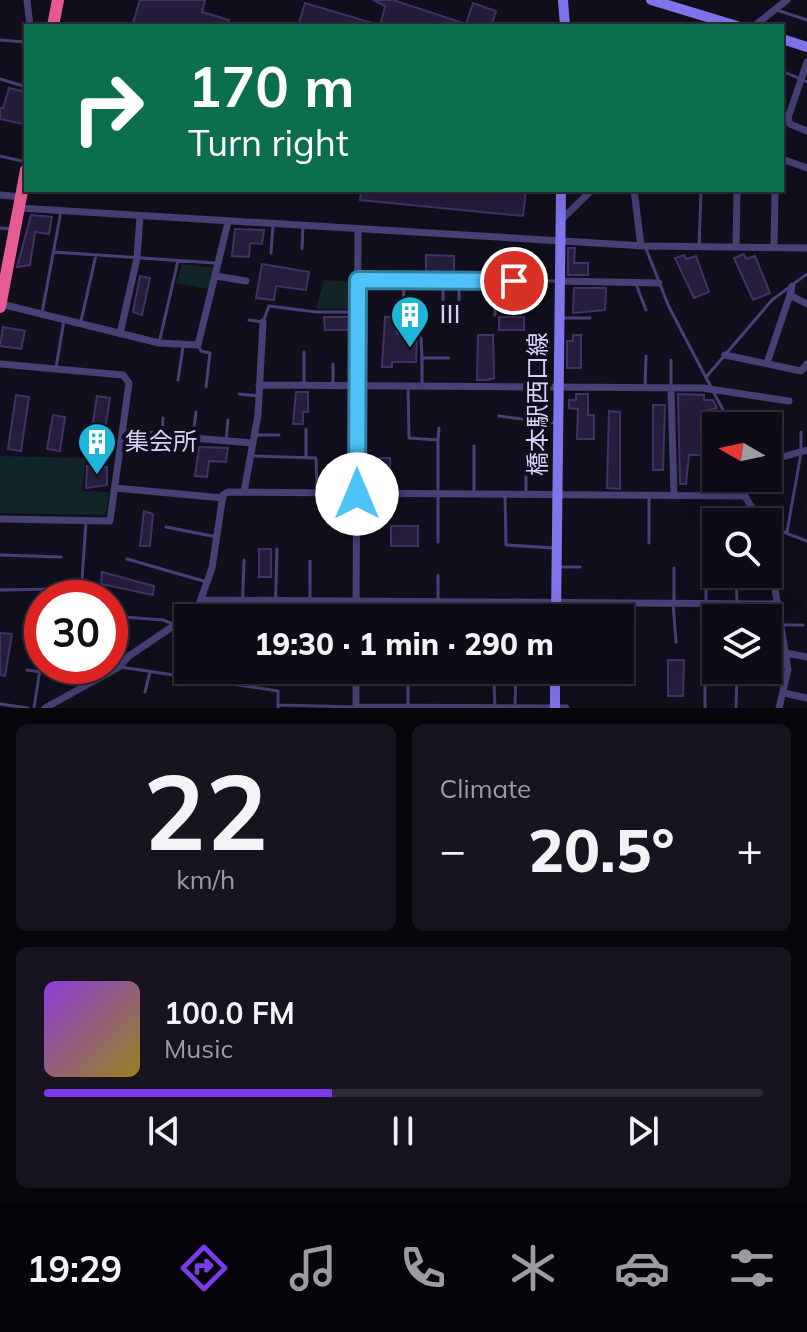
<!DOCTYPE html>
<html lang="en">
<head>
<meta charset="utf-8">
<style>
	body { margin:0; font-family:Mulish,"Noto Sans JP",sans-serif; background:#17141f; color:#f1f3f6; height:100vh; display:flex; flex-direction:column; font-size:30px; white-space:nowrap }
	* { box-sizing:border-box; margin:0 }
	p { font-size:26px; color:#9b9ba1 }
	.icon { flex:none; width:44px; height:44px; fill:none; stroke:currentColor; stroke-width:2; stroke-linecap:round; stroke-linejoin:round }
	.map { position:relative; height:708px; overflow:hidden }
	.side { display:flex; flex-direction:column; gap:16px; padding:16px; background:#08060c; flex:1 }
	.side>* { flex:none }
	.top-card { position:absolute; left:24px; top:24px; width:760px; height:168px; border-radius:0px; box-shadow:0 8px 32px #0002,0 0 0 2px #2e2b35; background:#0b6e4f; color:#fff; overflow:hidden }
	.needle { width:52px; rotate:279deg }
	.controls { position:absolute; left:702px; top:412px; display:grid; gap:16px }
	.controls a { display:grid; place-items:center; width:80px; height:80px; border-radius:0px; background:#0e0b16; box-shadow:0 8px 32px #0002,0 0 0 2px #2e2b35; font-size:40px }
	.speed { position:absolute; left:24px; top:580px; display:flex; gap:16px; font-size:40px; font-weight:700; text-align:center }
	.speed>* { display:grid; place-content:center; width:104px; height:104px; border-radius:50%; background:#0e0b16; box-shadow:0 8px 32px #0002,0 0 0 2px #2e2b35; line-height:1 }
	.speed .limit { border:12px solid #d22; background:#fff; color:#111 }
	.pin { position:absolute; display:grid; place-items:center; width:68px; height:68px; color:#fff; margin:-34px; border:4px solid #fff; border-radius:50%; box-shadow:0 2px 8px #0007 }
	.me { position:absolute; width:88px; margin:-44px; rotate:0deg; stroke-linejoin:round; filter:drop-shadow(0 0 6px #0008) }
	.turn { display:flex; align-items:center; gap:28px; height:168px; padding:0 32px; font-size:36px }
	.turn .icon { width:104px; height:104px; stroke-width:2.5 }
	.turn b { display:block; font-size:56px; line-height:68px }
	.big { font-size:60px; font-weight:800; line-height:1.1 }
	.side .tile { flex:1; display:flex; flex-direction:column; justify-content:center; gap:12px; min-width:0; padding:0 28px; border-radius:12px; background:#17141f }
	.side .dial { align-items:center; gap:0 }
	.dial b { font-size:104px; line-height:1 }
	.song { display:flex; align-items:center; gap:24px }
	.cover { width:96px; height:96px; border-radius:12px; background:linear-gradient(135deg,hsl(270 70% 55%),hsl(50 70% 35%)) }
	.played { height:8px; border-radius:4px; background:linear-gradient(90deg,#7c3aed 40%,#2e2b35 40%) }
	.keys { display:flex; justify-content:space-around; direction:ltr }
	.heat { display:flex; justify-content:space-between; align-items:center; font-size:44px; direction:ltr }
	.side .tiles { flex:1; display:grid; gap:16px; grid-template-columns:1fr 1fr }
	.tile:last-child { grid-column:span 2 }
	.trip { position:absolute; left:174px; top:604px; width:460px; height:80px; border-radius:0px; background:#0e0b16; box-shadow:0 8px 32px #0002,0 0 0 2px #2e2b35; font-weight:800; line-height:80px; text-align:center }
	.tabs { display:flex; height:128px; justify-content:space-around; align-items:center; background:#060409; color:#9b9ba1 }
	.tabs .icon { width:56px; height:56px }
	.tabs .on { color:#7c3aed }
	.tabs b { font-size:36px; color:#f1f3f6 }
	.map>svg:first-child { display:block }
</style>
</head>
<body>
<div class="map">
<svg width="807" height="708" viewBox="0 0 807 708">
	<rect width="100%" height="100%" fill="#120f1d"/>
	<path fill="#122526" d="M182,264l31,4 -5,21 -32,-6z
		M324,280l31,2 -2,27h-37z
		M0,456l86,2 -4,33 27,1 -3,23 -106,-2z"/>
	<path fill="#251d3b" stroke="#403264" stroke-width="2" d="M140,0h65l-3,12 27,8 -2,6h-95z
		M373,0h20l73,24 7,-21 23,8 -5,15h-111l5,-20z
		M305,3l71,21 -1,2h-77z
		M9,88l17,4 -3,32 -23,-5v-11h3z
		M361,190h165l-3,26 -163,-16z
		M31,215l21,2 -3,17 -14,-2 -5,33 -13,2z
		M235,229l29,1 -2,14 -12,-1 -1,14 -17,-1z
		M568,248h7l-1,15h14v12h-20z
		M744,254l2,5 9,-3 15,37 -17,7 -19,-42z
		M426,255l28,1v19l-28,-2z
		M684,255l2,4 10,-3 13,36 -15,6 -19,-40z
		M262,264l47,8 -3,18 -30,-4 -2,14 -18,-2z
		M140,276l10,2 -8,37 -9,-3z
		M574,288h32l-1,22 -32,3z
		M324,317h27v13h-26z
		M385,317h12v17l20,1 -1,27h-24v5h-10z
		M499,317h25v13h-25z
		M3,327l22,4 -4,18 -21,-3z
		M478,335h15l1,43 -6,2h-11z
		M573,335h8v33h-14v-27h6z
		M296,392h12v20h-5v12h-10z
		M576,394h12v21h6v24h-17l1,-30 -9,-1v-8h7z
		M678,394l26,1v5h9l4,8 -12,3 2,44h-18l-3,29h-6z
		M16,395l13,2 -8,54 -13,-2z
		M97,396l13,2 -8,51 -13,-2z
		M653,405h12l-2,65h-10z
		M609,411l11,1v77l-13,-1z
		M53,415l12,2 -5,34 -13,-2z
		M199,447l29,1 -2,14 -17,-1 -2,16 -12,-1z
		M379,458h11v29h-11z
		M87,466l20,1v18l-21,3z
		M144,511l9,3 -3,32h-10z
		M391,526h27v20h-27z
		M259,549h12v28h-12z
		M102,572l52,14 -1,9 -52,-11z
		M0,633l12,1 -7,42 -5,-1z
		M668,660h16l-1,36h-15z"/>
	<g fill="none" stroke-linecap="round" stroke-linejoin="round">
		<path stroke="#464075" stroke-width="3" d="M777,10l30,10
			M0,40l26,2
			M782,71l25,11
			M0,79l26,8
			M0,156l26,6
			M0,228l12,1
			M645,246l24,61 54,103 2,16
			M699,247l2,-54
			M302,249l1,-23
			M54,252l161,11
			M271,253l2,-28
			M358,280l200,1
			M636,284l10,26
			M459,300v-20
			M42,313l19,-102
			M495,315l1,-33
			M443,317v-36
			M562,318h28
			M403,319l1,-39
			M249,320l14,2 6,-16 47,6h42
			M81,321l15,-66
			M421,338l1,20
			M159,343l19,-82
			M198,345l3,6 9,2 -4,34
			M304,352v33
			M671,360v28
			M56,368l8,-48
			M707,376l65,-76 35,-26
			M178,380l5,-33
			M333,386v-22
			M408,386l1,52 29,2v102
			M422,387v-29h27
			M645,388l1,-32
			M239,394l19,2
			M709,413h15
			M499,416l55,7
			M752,420v6
			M768,430h3
			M162,435l1,-17
			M254,435h25
			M193,437l3,-25
			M438,440l1,-12
			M226,441l2,-21
			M250,456l66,2 1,34
			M306,457v-28
			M526,472v19
			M474,491v-45
			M505,494l1,51 48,3
			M768,526l39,15
			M166,527l51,10
			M787,532l14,-79v-21
			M649,543v-48
			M0,555l61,2
			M127,559l80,23
			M560,567h20
			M736,574l1,29
			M438,575v25
			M82,580l4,-58
			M0,590l59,-1
			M310,600v-39
			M673,603l3,39
			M674,603v-35
			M706,603v-21
			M110,616l53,4 10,4
			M242,618l2,-58
			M275,618l2,-69
			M294,618v-14
			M473,618v-16
			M733,618v-12
			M782,625h21
			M28,632l14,2
			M711,649v-44
			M110,656h16
			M121,667l157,24v17
			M27,670l13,2
			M494,681l1,27
			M145,692l5,-20
			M0,704l28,4
			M279,705l77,2
			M408,706v-34h21
			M34,708l8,-52
			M515,708l1,-38
			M705,708v-35
			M736,708l1,-38"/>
		<path stroke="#464075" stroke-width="7" d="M27,0l3,26
			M754,26l33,-26
			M807,62l-19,56 2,6 17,7
			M782,159l25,9
			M634,190l7,56
			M0,195l21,2
			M19,208l626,38 162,2
			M560,221l32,-31
			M736,246l1,-56
			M774,248l1,-58
			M216,276l30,5
			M558,281l101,2
			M792,286l-2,9 17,9
			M1,304l158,39 39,2 30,-123
			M120,334l17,-76 3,-42
			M725,355l76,16 6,-7
			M767,363l23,-68
			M0,364l123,11 6,8 -19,138 -110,-2
			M259,385l444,3 86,13
			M671,388l3,107
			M122,432l130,11
			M768,461l39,-11
			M747,478l-2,18 15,26
			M115,488l108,10
			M244,492l14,-77 5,-93
			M768,545l20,125 -9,38
			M201,600l578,4
			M356,618l2,-388
			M786,653l21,4
			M784,693l23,5
			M356,707l210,1
			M45,708l74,-41 10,-11 68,-46 15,-42 11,-73 5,-3 517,4
			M356,708v-38"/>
		<path stroke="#8175ec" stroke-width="10" d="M563,0l2,26
			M651,0l86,26
			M782,39l25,8
			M556,618l5,-428
			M555,708v-38"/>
		<path stroke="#e85c94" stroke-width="12" d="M53,26l5,-26
			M0,307l26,-137"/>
	</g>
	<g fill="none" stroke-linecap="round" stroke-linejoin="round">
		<g stroke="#337fa1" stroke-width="20">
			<path id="route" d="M357,494l1,-214 156,1"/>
		</g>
		<use href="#route" stroke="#4fc3f7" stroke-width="14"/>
	</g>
	<defs>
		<g id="building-pin" transform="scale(2)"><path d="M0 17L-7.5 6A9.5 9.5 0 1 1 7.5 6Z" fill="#1eb6d7" stroke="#120f1d"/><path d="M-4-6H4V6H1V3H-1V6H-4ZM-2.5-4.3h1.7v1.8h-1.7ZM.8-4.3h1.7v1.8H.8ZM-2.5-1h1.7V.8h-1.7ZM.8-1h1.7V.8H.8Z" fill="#fff"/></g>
	</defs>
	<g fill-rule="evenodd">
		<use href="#building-pin" x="410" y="315"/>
		<use href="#building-pin" x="97" y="442"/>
	</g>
	<g text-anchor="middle" stroke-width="8" stroke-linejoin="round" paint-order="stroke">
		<g font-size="24" fill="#d8d1f9" stroke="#120f1d" text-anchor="start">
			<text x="438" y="323">Ⅲ</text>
			<text x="125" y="450">集会所</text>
		</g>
		<g font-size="24" fill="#d8d1f9" stroke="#120f1d">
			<text transform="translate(538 404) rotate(-90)" y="8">橋本駅西口線</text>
		</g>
	</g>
</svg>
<div class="controls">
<a><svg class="needle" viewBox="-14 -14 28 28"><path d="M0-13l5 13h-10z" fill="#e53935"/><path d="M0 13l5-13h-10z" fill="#9b9ba1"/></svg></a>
<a><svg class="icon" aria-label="search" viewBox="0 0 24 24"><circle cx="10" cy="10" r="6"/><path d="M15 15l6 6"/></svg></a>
<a><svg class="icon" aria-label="layers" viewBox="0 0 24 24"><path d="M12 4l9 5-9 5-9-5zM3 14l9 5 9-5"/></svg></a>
</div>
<div class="speed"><div class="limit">30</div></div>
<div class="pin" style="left:514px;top:281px;background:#d93025"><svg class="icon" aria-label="arrive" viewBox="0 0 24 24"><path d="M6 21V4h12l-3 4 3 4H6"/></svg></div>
<svg class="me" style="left:357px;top:494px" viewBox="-20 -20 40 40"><circle r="19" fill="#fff"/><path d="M0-13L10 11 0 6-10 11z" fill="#4fc3f7"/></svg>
<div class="trip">19:30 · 1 min · 290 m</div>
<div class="top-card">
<div class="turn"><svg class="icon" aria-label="right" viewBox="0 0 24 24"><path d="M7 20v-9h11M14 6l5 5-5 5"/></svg><div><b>170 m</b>Turn right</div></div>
</div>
</div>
<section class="side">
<div class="tiles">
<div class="tile dial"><b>22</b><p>km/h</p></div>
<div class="tile"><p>Climate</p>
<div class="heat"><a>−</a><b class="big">20.5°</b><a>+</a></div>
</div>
<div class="tile">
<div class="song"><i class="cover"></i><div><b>100.0 FM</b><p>Music</p></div></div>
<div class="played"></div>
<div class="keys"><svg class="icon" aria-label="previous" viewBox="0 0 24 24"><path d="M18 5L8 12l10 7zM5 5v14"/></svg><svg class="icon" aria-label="pause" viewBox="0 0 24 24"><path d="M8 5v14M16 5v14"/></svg><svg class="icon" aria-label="next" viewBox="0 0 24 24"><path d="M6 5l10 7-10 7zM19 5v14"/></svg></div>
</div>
</div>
</section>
<nav class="tabs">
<b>19:29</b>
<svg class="icon on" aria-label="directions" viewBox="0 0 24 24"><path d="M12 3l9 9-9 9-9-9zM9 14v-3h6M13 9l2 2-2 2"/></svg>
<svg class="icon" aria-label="music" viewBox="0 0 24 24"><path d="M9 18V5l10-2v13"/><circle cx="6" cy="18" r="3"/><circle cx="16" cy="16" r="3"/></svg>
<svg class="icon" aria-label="phone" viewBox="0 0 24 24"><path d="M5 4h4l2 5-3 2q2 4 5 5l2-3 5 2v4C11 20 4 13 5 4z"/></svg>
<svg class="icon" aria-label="climate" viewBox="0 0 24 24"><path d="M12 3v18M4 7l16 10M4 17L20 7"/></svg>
<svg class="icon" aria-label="car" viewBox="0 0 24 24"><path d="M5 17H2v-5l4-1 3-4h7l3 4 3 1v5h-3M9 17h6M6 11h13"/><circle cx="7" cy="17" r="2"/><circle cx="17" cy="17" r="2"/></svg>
<svg class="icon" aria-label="filters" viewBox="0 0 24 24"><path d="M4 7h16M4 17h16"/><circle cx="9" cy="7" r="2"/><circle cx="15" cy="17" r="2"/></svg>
</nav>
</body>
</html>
